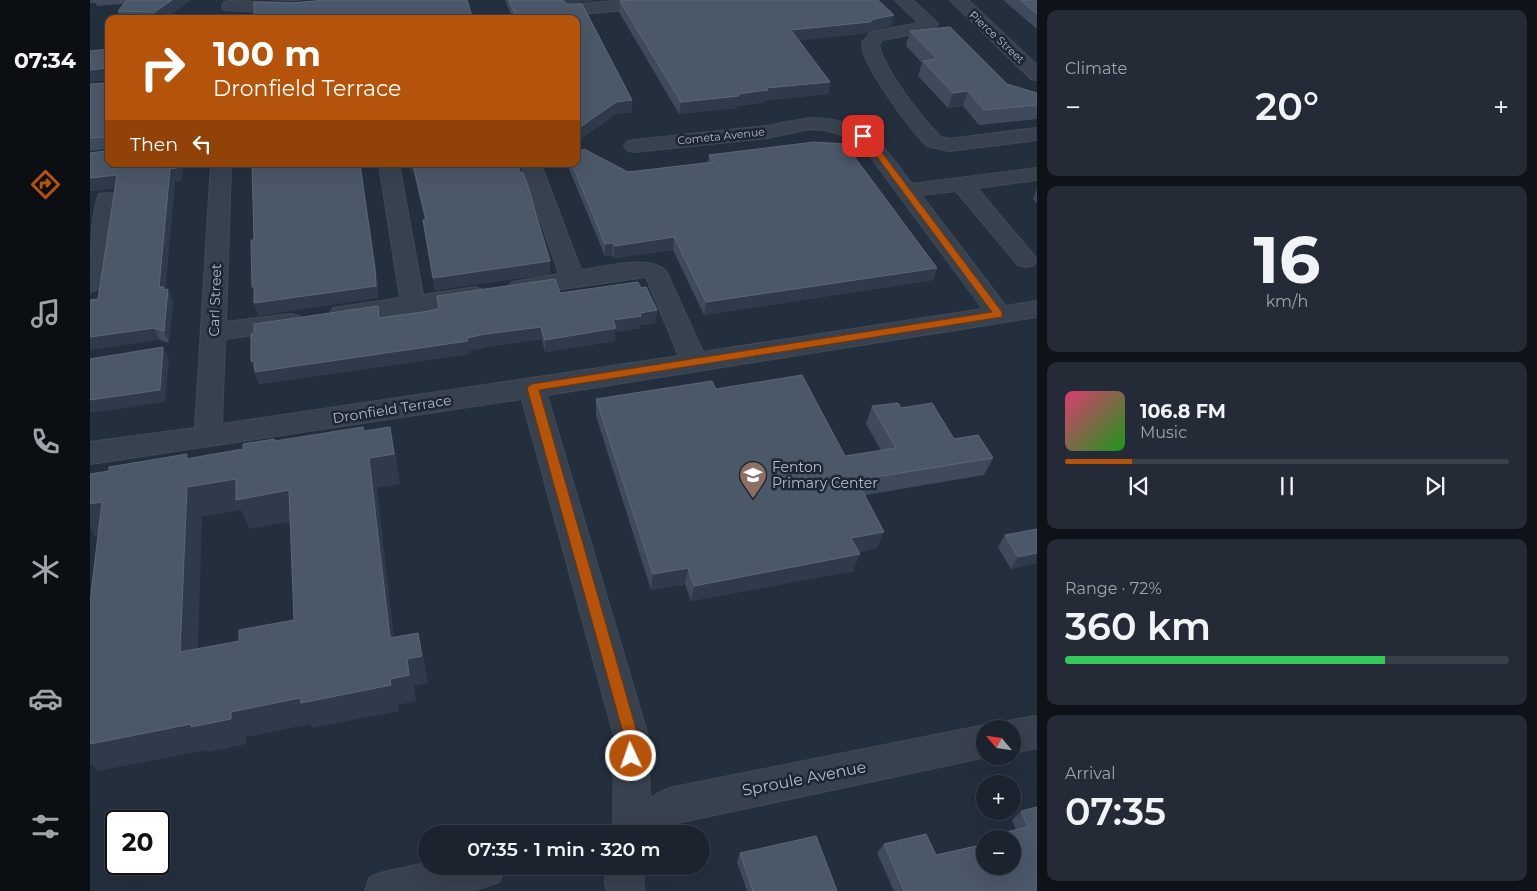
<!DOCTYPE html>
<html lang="en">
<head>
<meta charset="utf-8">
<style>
	body { margin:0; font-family:Montserrat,sans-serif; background:#242b36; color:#f1f3f6; height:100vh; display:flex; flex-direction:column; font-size:19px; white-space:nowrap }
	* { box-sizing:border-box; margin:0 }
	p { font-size:16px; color:#a0a4aa }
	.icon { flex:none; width:28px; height:28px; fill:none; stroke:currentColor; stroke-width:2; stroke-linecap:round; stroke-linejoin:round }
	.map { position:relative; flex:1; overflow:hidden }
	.drawer { display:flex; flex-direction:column; gap:10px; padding:10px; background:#0f1319; width:500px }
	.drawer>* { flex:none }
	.guide { position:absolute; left:15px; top:15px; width:475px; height:152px; border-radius:10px; box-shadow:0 5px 20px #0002,0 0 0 1px #39404a; background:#b45309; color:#fff; overflow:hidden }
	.needle { width:32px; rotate:299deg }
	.fabs { position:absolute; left:886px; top:720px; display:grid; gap:10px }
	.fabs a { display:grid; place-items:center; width:45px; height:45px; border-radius:50%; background:#1b232e; box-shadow:0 5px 20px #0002,0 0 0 1px #39404a; font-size:25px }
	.speed { position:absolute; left:15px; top:810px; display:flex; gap:10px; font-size:25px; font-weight:700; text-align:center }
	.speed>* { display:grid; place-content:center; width:65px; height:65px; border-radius:50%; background:#1b232e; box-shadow:0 5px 20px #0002,0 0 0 1px #39404a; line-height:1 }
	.speed .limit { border:2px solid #111; border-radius:8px; background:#fff; color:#111 }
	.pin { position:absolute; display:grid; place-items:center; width:42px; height:42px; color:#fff; margin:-21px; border-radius:10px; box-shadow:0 2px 8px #0006 }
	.me { position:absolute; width:55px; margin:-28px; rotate:357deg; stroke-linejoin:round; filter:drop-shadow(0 0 4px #0008) }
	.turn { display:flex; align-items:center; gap:18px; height:105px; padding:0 25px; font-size:22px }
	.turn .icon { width:65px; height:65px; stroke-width:2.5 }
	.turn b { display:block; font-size:35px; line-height:42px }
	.then { display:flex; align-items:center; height:48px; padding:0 25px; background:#0003; gap:10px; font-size:19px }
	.big { font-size:38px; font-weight:600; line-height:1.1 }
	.drawer .tile { flex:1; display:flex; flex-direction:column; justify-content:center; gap:8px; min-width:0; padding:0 18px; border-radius:10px; background:#242b36 }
	.drawer .dial { align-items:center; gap:0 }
	.dial b { font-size:65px; line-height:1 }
	.song { display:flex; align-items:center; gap:15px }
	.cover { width:60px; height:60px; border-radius:8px; background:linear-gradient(135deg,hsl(340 70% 55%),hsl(120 70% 35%)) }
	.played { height:5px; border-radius:2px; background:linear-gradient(90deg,#b45309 15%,#39404a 15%) }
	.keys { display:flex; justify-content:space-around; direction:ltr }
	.heat { display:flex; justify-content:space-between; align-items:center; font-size:28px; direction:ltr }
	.charge { height:8px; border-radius:4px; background:linear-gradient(90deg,#34c759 72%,#39404a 0) }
	.trip { position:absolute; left:328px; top:825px; width:292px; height:50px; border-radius:25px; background:#1b232e; box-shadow:0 5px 20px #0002,0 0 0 1px #39404a; font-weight:600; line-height:50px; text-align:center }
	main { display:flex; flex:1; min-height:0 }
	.tab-bar { display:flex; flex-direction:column; width:90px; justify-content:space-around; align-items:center; background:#0b0e12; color:#a0a4aa }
	.tab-bar .icon { width:35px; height:35px }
	.tab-bar .active { color:#b45309 }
	.tab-bar b { font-size:22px; color:#f1f3f6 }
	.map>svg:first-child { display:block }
</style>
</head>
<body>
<main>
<nav class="tab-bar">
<b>07:34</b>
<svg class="icon active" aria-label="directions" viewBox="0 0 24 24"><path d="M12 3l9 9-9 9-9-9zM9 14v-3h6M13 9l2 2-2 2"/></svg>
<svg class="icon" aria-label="music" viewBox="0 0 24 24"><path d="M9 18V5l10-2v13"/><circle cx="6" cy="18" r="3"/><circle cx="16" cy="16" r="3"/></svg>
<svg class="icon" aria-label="phone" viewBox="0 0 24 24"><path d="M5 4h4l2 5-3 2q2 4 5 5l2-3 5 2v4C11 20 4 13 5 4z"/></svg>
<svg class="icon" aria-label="climate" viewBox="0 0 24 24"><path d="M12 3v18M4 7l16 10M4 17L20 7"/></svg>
<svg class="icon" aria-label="car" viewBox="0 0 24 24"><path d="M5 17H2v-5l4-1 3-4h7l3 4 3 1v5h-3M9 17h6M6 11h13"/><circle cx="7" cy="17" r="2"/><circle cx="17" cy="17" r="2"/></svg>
<svg class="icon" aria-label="filters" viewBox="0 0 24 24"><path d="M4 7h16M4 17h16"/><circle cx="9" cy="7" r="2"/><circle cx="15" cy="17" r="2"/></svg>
</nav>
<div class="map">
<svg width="947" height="891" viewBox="0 0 947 891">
	<rect width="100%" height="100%" fill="#242f3e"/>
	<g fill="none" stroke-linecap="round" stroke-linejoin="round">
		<g stroke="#414a57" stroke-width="2">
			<path id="minor" d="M534,0h59l-2,3 -6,2 -103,10 -6,-1 -2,-4 2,-4 6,-1z
				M805,0h18l25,24 -4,6 -52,10 -3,5c5,25 43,74 62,92l8,2 88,-11v12l-88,11 -22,-5c-16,-16 -66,-82 -65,-103l9,-11 48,-9z
				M860,0h18l69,65v15l-6,-1z
				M140,1l62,2 6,1 2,4 -2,4 -6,1 -68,-3 -2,-4 2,-4z
				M720,118c57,1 70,24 102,66l125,-16v12l-60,8 60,71 -3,6 -8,2 -8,-2 -62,-74 -35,4 85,111 31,-5v16l-490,78 101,341 2,62 19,-10 316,-63 9,4h-9v27h6l-314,67 -14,11h-50l1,-98 -92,-337 -432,65v-22l105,-14 16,-264h20l-5,158 64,-8 9,2 3,6 -3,6 -9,2 -65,9 -3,85 457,-68 -33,-79 -126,18 -8,-3 -4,-5 4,-5 47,-8 -38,-110h20l40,106c23,-3 68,-16 85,1l37,81 280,-43 -116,-157 -24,-17 -19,-5 -14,-1 -43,9 -133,14 -7,-2 -3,-4 3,-4 7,-2 132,-14z
				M289,164h20l24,131 52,-8 8,3 4,5 -4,5 -70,13 -71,9 -9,-2 -3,-6 3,-6 67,-10z
				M17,193l8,1 3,5 -16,85 -4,5 -8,3c0,-25 0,-77 9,-98z
				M947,716v32l-25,5v-24h-14l2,-4 12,-5z
				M336,863v3h78l1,3 -6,13 -27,9h-107l5,-14 14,-5z
				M517,866h38l-2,17 2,8h-38l-2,-8z"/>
		</g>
		<use href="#minor" fill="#38414e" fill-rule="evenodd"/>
	</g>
	<path fill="#3f4b5c" d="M0,0h101l-26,19h-45l-2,-8 6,-7 -27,2 -1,-3h-6z
		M174,0h41l-12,1z
		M415,0h88l-2,1 -25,3h16l50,96v12l-16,2 -40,28v-123h-63z
		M913,0h34v29z
		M530,1l271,25 -20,4 -3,3 -69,7 31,42 -2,12 -62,6v2l-29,4v2l-58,6 -60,-102z
		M820,31l97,53 30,9v26l-58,6 -16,-19 -15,2 -30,-32 4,-13 -16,-17z
		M19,49v115h74l-1,16 -7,1 -10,108h3l5,13 -4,41 -9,-3 -62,-41 17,-111 -25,3v-38l15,-2v-2l-15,2v-67l16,-1z
		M619,155l228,113 -4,12 -229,35 -31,-65 -59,8 -2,-3 -7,1 -36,-87v-5l59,8 80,-9z
		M320,164h107l33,110 -115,16 -10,-58 -2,-12h2l-11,-47h-2z
		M947,188v15l-4,-4z
		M551,288l16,22 -2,13 -15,2v3l-25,4v9l-70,11 -3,-13 -56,8 -17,4v3l-210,30 -8,-23 129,-43 59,-9 -2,-13 123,-3z
		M626,389l129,67 36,-6 -15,-26 6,-18 29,2 53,31 39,19 -9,17 -119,20 12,53 -19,4 -5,19 -162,30 -6,-17 -34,6 -55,-174v-17z
		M947,529v34l-26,6 -13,-22 7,-12z
		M947,807v84h-143l-17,-38 7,-9 52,11 76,-16h-16l6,-6 14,-3 -4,-10 9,-9z
		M650,853l97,38h-90l-10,-29z"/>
	<path fill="#2f3b4b" d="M82,0h19l-26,19h-8l-2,-7z
		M472,0h31l-2,1 -25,3z
		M804,15l-3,11 -20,4 -3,3 -79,9 2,-12z
		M16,68l3,12 -19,2v-12z
		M740,82l-2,12 -62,6v2l-29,4v2l-58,6 2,-12 57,-8 28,-6z
		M878,91l-5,15 -15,2 5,-15z
		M542,100v12l-16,2 -40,28v-12l40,-28z
		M88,164h5l-1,16 -7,1 -10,108h3l5,13 -4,41 -5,-12 -5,-44 11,-118z
		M270,164l18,118v16l-120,18 -4,-13z
		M321,164h2l1,9h-2z
		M27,175l5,12 -32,4v-13z
		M584,237l-1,13 -59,8v-12z
		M523,243l-1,12 -7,1v-12z
		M460,261v13l-115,16 -2,-12z
		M847,268l-4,12 -229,35 2,-13z
		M567,310l-2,13 -15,2v3l-25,4v9l-70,11v-12l95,-27z
		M451,327l1,12 -56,8 -17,4v3l-210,30 -8,-23 216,-23 18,-4z
		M64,328l6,12 -70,10v-13z
		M73,347l6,12 -4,43 -75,11v-13z
		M273,427l7,31 20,-31 6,30 4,27 -23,4 20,177 -7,-27z
		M97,454l13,31 36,-6 53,11 10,30 -50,9 -8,-19 -39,7 -5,162 -17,-27z
		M12,502l17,29 -24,5 -5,-8v-24z
		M794,532l-7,16 -32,6 6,-16z
		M947,553v10l-26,6 7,-12z
		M770,554l-7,17 -162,30 3,-15z
		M598,568l-3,16 -34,6 2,-16z
		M328,633l6,27 4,23 -14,3 2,15 -18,4 1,6 -87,17 -2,-4 -64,13v7l-38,8 -1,-2 -109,21 -6,-6h-2v-21l141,-32 159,-33 17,-20z"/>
	<path fill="#4b5868" stroke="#5c6777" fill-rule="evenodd" d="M37,0h45l-17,12 -37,-1z
		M236,0h141l6,19h-219v-17l37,1z
		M419,0h54l3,4h16l50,96 -16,2 -40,28v-111h-59z
		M539,0h249l16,15 -20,4 -4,3 -79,8 39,52 -64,6 2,2 -30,4 1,2 -58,6 -61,-101z
		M930,0h17v14z
		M860,27l57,57 30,9v12l-53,5 -16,-19 -15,2 -30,-32 14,-2 -27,-28z
		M19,49v115h69l-1,4 -7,1 -11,118h5v3l4,-1 -4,42 -10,-3 -64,9v-37l8,-1 19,-124 -27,3v-25l15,-2v-14l-15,1v-54l16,-1v-15l-16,2v-19z
		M724,142l31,2 92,124 -231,34 -32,-65 -60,9 -1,-3 -8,1 -33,-80h4v-11l8,-4 44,23 85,-10 -4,-7z
		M162,164h108l15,105 1,17 -122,17v-16h-2l-1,-47h3z
		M323,164h104l3,8h2l4,8 24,81 -117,17 -10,-58 3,-1z
		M465,279l5,14 78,-11 3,6 5,-1 11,23 -17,3 1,3 -28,4 3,8 -71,12 -4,-13 -56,7 -18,4 1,3 -213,31 -1,-11h-3v-27l3,-1v-9l124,-18 1,12 44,-6 16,-3 -2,-13z
		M73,347l-3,43 -70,10v-41z
		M712,375l43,81 51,-8 -24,-42 26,-3 3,5 31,-5 22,36 24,-4 15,23 -136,22 27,52 -33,6 9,16 -166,32 -6,-18 -35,6 -57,-175 116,-18 4,8z
		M273,427l1,4 26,-4 4,27 -25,4 21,180 28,-5 4,23 -15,3 2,16 -19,4 1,6 -90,18 -1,-5 -69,14v7l-40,8v-3l-101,20v-142l12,-100 -12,2v-30l19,-3v-4l78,-13 -1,5 57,-10v-5l31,-5 1,2zM146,479v21l53,-10 5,130 -55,10v11l-59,11 7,-165z
		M947,529v24l-19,4 -13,-22z
		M947,807v84h-133l-20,-47 42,-10 10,21 49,-11v22h27v-27h-8l-2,-6 26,-6 -7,-16z
		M726,836l21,55h-84l-13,-38z"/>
	<path fill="#b45309" stroke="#753606" d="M770,135h6l11,11 125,166v5l-463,73 99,346 1,20 -3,5 -5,2 -5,-2 -2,-5v-20l-97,-348 5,-4 460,-72 -120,-162 -12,-12z"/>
	<defs>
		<g id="school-pin" transform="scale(1.4375)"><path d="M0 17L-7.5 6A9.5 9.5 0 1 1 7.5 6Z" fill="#8d6e63" stroke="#1d2633"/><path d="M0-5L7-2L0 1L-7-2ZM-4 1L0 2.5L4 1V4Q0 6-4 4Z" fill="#fff"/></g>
	</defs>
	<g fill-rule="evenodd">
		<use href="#school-pin" x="663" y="475"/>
	</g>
	<g text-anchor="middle" stroke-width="5" stroke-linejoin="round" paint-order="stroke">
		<g font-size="11" fill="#b4bcc9" stroke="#1d2633">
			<text transform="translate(907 37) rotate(43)" y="4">Pierce Street</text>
			<text transform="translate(631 136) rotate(-6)" y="4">Cometa Avenue</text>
		</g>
		<g font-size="14" fill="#b4bcc9" stroke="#1d2633">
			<text transform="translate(125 300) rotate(-88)" y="5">Carl Street</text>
			<text transform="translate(302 409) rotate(-9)" y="5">Dronfield Terrace</text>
		</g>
		<g font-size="14" fill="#b4bcc9" stroke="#1d2633" text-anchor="start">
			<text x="682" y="472">Fenton<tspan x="682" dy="16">Primary Center</tspan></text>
		</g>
		<g font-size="16" fill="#b4bcc9" stroke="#1d2633">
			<text transform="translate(714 778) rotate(-11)" y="6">Sproule Avenue</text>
		</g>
	</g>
</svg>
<div class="fabs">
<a><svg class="needle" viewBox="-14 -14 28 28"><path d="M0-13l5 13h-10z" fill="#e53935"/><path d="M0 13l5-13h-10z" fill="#a0a4aa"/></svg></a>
<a>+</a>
<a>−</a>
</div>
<div class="speed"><div class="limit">20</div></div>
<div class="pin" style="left:773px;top:136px;background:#d93025"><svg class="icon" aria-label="arrive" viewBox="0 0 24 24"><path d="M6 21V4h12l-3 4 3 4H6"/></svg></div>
<svg class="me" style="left:541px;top:756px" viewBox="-20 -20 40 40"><circle r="17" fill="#b45309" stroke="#fff" stroke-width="3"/><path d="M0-11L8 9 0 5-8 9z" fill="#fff"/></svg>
<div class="trip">07:35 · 1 min · 320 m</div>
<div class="guide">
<div class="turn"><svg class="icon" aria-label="right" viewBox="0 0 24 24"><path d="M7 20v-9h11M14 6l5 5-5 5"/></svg><div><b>100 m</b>Dronfield Terrace</div></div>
<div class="then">Then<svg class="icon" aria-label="left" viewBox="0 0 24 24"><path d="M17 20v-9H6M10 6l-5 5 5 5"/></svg></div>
</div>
</div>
<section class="drawer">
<div class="tile"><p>Climate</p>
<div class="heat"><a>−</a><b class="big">20°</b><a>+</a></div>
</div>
<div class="tile dial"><b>16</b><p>km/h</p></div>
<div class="tile">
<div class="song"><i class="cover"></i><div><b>106.8 FM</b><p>Music</p></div></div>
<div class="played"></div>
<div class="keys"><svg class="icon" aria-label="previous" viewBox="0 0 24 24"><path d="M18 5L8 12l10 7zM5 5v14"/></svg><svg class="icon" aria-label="pause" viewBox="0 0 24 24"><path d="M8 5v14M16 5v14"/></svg><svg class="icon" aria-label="next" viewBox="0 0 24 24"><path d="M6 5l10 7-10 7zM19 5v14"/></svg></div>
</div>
<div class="tile"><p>Range · 72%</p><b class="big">360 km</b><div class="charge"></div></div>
<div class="tile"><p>Arrival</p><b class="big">07:35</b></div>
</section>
</main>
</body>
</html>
